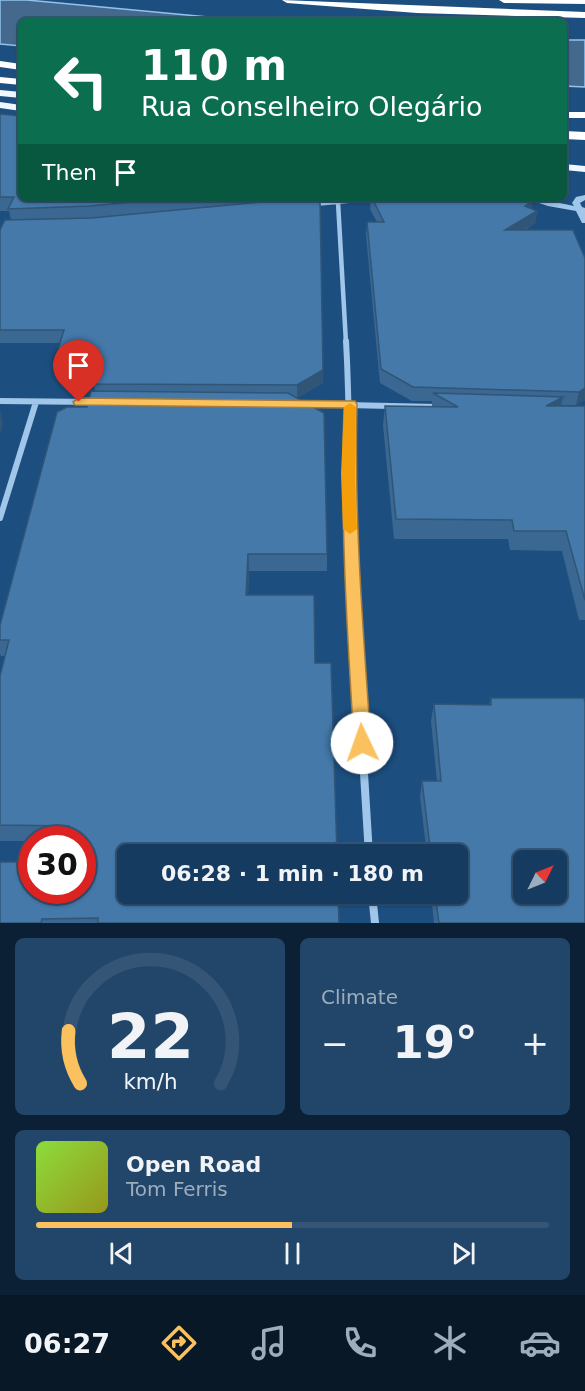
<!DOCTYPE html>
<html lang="en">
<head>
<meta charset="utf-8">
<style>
	body { margin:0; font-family:"DejaVu Sans",sans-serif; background:#224669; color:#f1f3f6; height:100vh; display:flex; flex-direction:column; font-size:22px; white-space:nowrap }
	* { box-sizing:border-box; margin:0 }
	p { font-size:20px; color:#9dadbd }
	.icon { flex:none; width:33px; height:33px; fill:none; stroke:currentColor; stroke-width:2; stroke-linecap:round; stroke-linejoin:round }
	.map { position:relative; height:923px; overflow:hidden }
	.drawer { display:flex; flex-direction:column; gap:15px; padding:15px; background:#0c2035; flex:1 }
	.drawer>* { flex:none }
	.top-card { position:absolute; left:18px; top:18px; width:549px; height:183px; border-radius:9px; box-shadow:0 2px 4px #0004,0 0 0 2px #345575; background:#0b6e4f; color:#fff; overflow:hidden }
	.needle { width:39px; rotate:47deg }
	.fabs { position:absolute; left:513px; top:850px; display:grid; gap:12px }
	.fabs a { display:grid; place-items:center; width:54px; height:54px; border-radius:9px; background:#153b60; box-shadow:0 2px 4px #0004,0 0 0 2px #345575; font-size:30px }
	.speed { position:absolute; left:18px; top:826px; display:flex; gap:12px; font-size:30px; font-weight:700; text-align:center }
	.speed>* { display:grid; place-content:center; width:78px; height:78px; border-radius:50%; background:#153b60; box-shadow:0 2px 4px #0004,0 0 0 2px #345575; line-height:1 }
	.speed .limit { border:9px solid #d22; background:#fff; color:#111 }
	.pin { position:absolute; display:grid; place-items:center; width:51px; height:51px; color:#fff; margin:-62px -26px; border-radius:50% 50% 50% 0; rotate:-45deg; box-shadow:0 0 6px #0007 }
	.pin .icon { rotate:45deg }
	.me { position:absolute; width:66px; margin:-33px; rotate:357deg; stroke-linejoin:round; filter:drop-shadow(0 0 4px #0008) }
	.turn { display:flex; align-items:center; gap:21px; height:126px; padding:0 24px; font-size:27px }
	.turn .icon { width:78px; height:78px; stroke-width:2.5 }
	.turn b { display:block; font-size:42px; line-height:51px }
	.then { display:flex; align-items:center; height:57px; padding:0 24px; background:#0003; gap:12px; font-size:22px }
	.big { font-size:45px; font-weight:600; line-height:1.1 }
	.drawer .card { flex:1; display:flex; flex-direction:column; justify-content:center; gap:9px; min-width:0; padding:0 21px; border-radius:9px; background:#224669 }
	.drawer .dial { align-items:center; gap:0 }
	.dial svg { height:156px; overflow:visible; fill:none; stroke:#345575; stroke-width:7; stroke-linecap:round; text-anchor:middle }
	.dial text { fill:#f1f3f6; stroke:none }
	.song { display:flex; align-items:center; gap:18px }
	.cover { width:72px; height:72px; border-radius:9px; background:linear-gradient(135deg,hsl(90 70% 55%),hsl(60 70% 35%)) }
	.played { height:6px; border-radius:3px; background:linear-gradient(90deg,#fac15e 50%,#345575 50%) }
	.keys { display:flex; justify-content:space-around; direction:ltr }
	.heat { display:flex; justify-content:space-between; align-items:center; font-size:33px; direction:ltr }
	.drawer .tiles { flex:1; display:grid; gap:15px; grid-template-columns:1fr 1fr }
	.card:last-child { grid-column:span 2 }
	.trip { position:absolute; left:117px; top:844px; width:351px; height:60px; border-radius:9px; background:#153b60; box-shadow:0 2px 4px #0004,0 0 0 2px #345575; font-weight:600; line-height:60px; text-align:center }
	.tab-bar { display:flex; height:96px; justify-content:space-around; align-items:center; background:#081826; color:#9dadbd }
	.tab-bar .icon { width:42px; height:42px }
	.tab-bar .selected { color:#fac15e }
	.tab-bar b { font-size:27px; color:#f1f3f6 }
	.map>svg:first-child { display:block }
</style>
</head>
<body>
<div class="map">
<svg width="585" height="923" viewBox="0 0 585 923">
	<rect width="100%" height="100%" fill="#1c4f80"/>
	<path fill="#44698d" stroke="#93c2eb" stroke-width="1.5" d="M0,0h27l224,21h-230v25l-21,-2z
		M564,40h21v47l-21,-1z"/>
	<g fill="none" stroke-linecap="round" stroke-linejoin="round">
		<path stroke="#a0c6e9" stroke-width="4.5" d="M338,202l8,141
			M314,204l65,-6"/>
		<path stroke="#a0c6e9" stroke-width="6" d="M346,341c5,85 2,169 7,254
			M0,401l95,1
			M301,404l136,3
			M0,518l36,-116"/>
		<path stroke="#a0c6e9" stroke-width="8" d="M353,593l16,262
			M372,894l3,29"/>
		<path fill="#a0c6e9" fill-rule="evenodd" d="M585,195v5l-5,3 2,4 3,1v15h-3l-6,-12 -28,-5 -24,-8h12l38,8 -2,-3 4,-6z"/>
		<path fill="#f1f7fe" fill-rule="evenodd" d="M0,90l21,2v6l-21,-2z
			M0,102l21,3v6l-21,-3z
			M564,164l21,2v6l-21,-2z"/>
		<path fill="#fff" fill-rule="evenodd" d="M282,0l303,12v6l-168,-5 -130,-10z
			M499,0h86v4l-81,-1z
			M0,61l21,3v6l-21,-3z
			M0,77l21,2v6l-21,-2z
			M564,112h21v6h-21z
			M564,131l21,1v8l-21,-1z"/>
	</g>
	<path fill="#3a6892" d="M0,114l21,84h291l11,185 -26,15 30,156v17h-78l-1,24 67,68 24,260h-339l82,-32v-51h-50v1h-32v-165l5,-20h-4l-1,-2v-29l87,-218 8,-16 -1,-7 1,-5 -39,-1 -3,-13 7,-22h-60v-113l11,-10 -2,-9h-9z
		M371,198h154l7,3 -1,7 6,3 -2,12 -10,7 60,28v142l-9,5h-15v1h24v214h-6l-17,-69 -52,-1 -2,-11h-114l-11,-114 2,-19h47v-5h-20l-32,-18 -14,-148 1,-13h10l-7,-13z
		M491,698l94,225h-151l-3,-29h27v-39h-31l-7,-58 2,-16h15l-6,-60 3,-17 55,1z"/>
	<path fill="#305577" d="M532,201l-2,13 -5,-8z
		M537,211l-2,12 -32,19 2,-12z
		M323,370v13l-26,15v-13z
		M585,388v12l-9,5 3,-13z
		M563,397l-4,18 -13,-9z
		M0,409l3,14 -3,12z
		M248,554l1,17 -2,41 -1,-17z"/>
	<path fill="#4479aa" stroke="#305577" stroke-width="1.5" fill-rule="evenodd" d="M0,114l21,2v82h155l-86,8 -82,3 6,-12h-14z
		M303,198h9l2,3h6l3,169 -26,15 -203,-1 4,-18 -45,-1 11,-35h-64v-100l5,-10 86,-2z
		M372,198h153l7,3 -7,5 12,5 -32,19h68l12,28v130l-6,4 -166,-5 -32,-18 -14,-147h17z
		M91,391l197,2 36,20 3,141h-79l-2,41h68l1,68h16l6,192h-209v39h210l1,29h-241v-5l-56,1 -1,4h-41v-61h32v29h50v-51h-13v-14l-69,-1v-149l9,-36h-9v-15l57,-213 10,-5h20z
		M433,393l130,4 -17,9h39v194l-19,-69h-52l-2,-11 -116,-1 -11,-113 73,1z
		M491,698h93l1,4v221h-146l-4,-29h23v-39h-27l-9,-74h19l-7,-77 57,1zM524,861h32v33h-32z"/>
	<path fill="#fac15e" stroke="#a27d3d" stroke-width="1.5" d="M79,398l276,3 2,3c-3,113 6,226 14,339l-2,5 -7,2 -6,-2 -2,-5c-7,-112 -14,-223 -10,-335l-269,-3 -2,-3z"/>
	<path fill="#f59e0b" d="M350,403l6,4 -1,67 2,55 -7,5 -7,-5 -2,-55 3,-67z"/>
</svg>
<div class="fabs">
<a><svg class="needle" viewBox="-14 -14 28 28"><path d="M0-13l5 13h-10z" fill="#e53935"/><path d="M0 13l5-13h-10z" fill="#9dadbd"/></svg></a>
</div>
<div class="speed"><div class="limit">30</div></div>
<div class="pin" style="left:79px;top:402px;background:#d93025"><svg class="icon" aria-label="arrive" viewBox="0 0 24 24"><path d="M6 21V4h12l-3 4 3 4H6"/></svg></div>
<svg class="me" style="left:362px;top:743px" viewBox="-20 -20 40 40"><circle r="19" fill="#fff"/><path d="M0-13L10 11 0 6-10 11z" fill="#fac15e"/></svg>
<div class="trip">06:28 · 1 min · 180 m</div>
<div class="top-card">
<div class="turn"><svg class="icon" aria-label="left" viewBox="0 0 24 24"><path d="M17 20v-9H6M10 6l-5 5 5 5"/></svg><div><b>110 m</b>Rua Conselheiro Olegário</div></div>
<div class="then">Then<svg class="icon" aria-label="arrive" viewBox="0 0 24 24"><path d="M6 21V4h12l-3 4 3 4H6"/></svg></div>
</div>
</div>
<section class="drawer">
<div class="tiles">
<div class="card dial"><svg viewBox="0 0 100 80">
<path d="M14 69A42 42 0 1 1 86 69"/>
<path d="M14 69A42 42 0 0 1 8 42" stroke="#fac15e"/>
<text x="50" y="56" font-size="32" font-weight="700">22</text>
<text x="50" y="72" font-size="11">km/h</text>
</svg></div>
<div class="card"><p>Climate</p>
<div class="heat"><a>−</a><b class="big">19°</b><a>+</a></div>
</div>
<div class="card">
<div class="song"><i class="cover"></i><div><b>Open Road</b><p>Tom Ferris</p></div></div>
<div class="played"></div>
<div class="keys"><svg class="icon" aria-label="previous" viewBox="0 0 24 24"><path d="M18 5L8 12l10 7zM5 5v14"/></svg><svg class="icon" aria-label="pause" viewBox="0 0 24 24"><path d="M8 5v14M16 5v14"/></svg><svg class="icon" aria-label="next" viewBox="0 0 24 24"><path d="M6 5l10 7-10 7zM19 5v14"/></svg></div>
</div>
</div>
</section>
<nav class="tab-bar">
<b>06:27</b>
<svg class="icon selected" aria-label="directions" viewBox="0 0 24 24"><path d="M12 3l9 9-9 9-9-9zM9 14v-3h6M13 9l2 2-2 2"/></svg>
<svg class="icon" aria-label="music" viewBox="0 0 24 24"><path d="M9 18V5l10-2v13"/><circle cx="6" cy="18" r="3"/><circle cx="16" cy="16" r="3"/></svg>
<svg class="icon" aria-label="phone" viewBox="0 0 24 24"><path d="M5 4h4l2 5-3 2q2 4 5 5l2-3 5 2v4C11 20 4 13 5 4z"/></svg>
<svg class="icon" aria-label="climate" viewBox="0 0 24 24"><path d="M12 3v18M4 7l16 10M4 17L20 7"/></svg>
<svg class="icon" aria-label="car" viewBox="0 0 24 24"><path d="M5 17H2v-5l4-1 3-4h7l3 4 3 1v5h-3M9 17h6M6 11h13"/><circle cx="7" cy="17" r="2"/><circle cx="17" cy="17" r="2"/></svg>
</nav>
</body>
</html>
